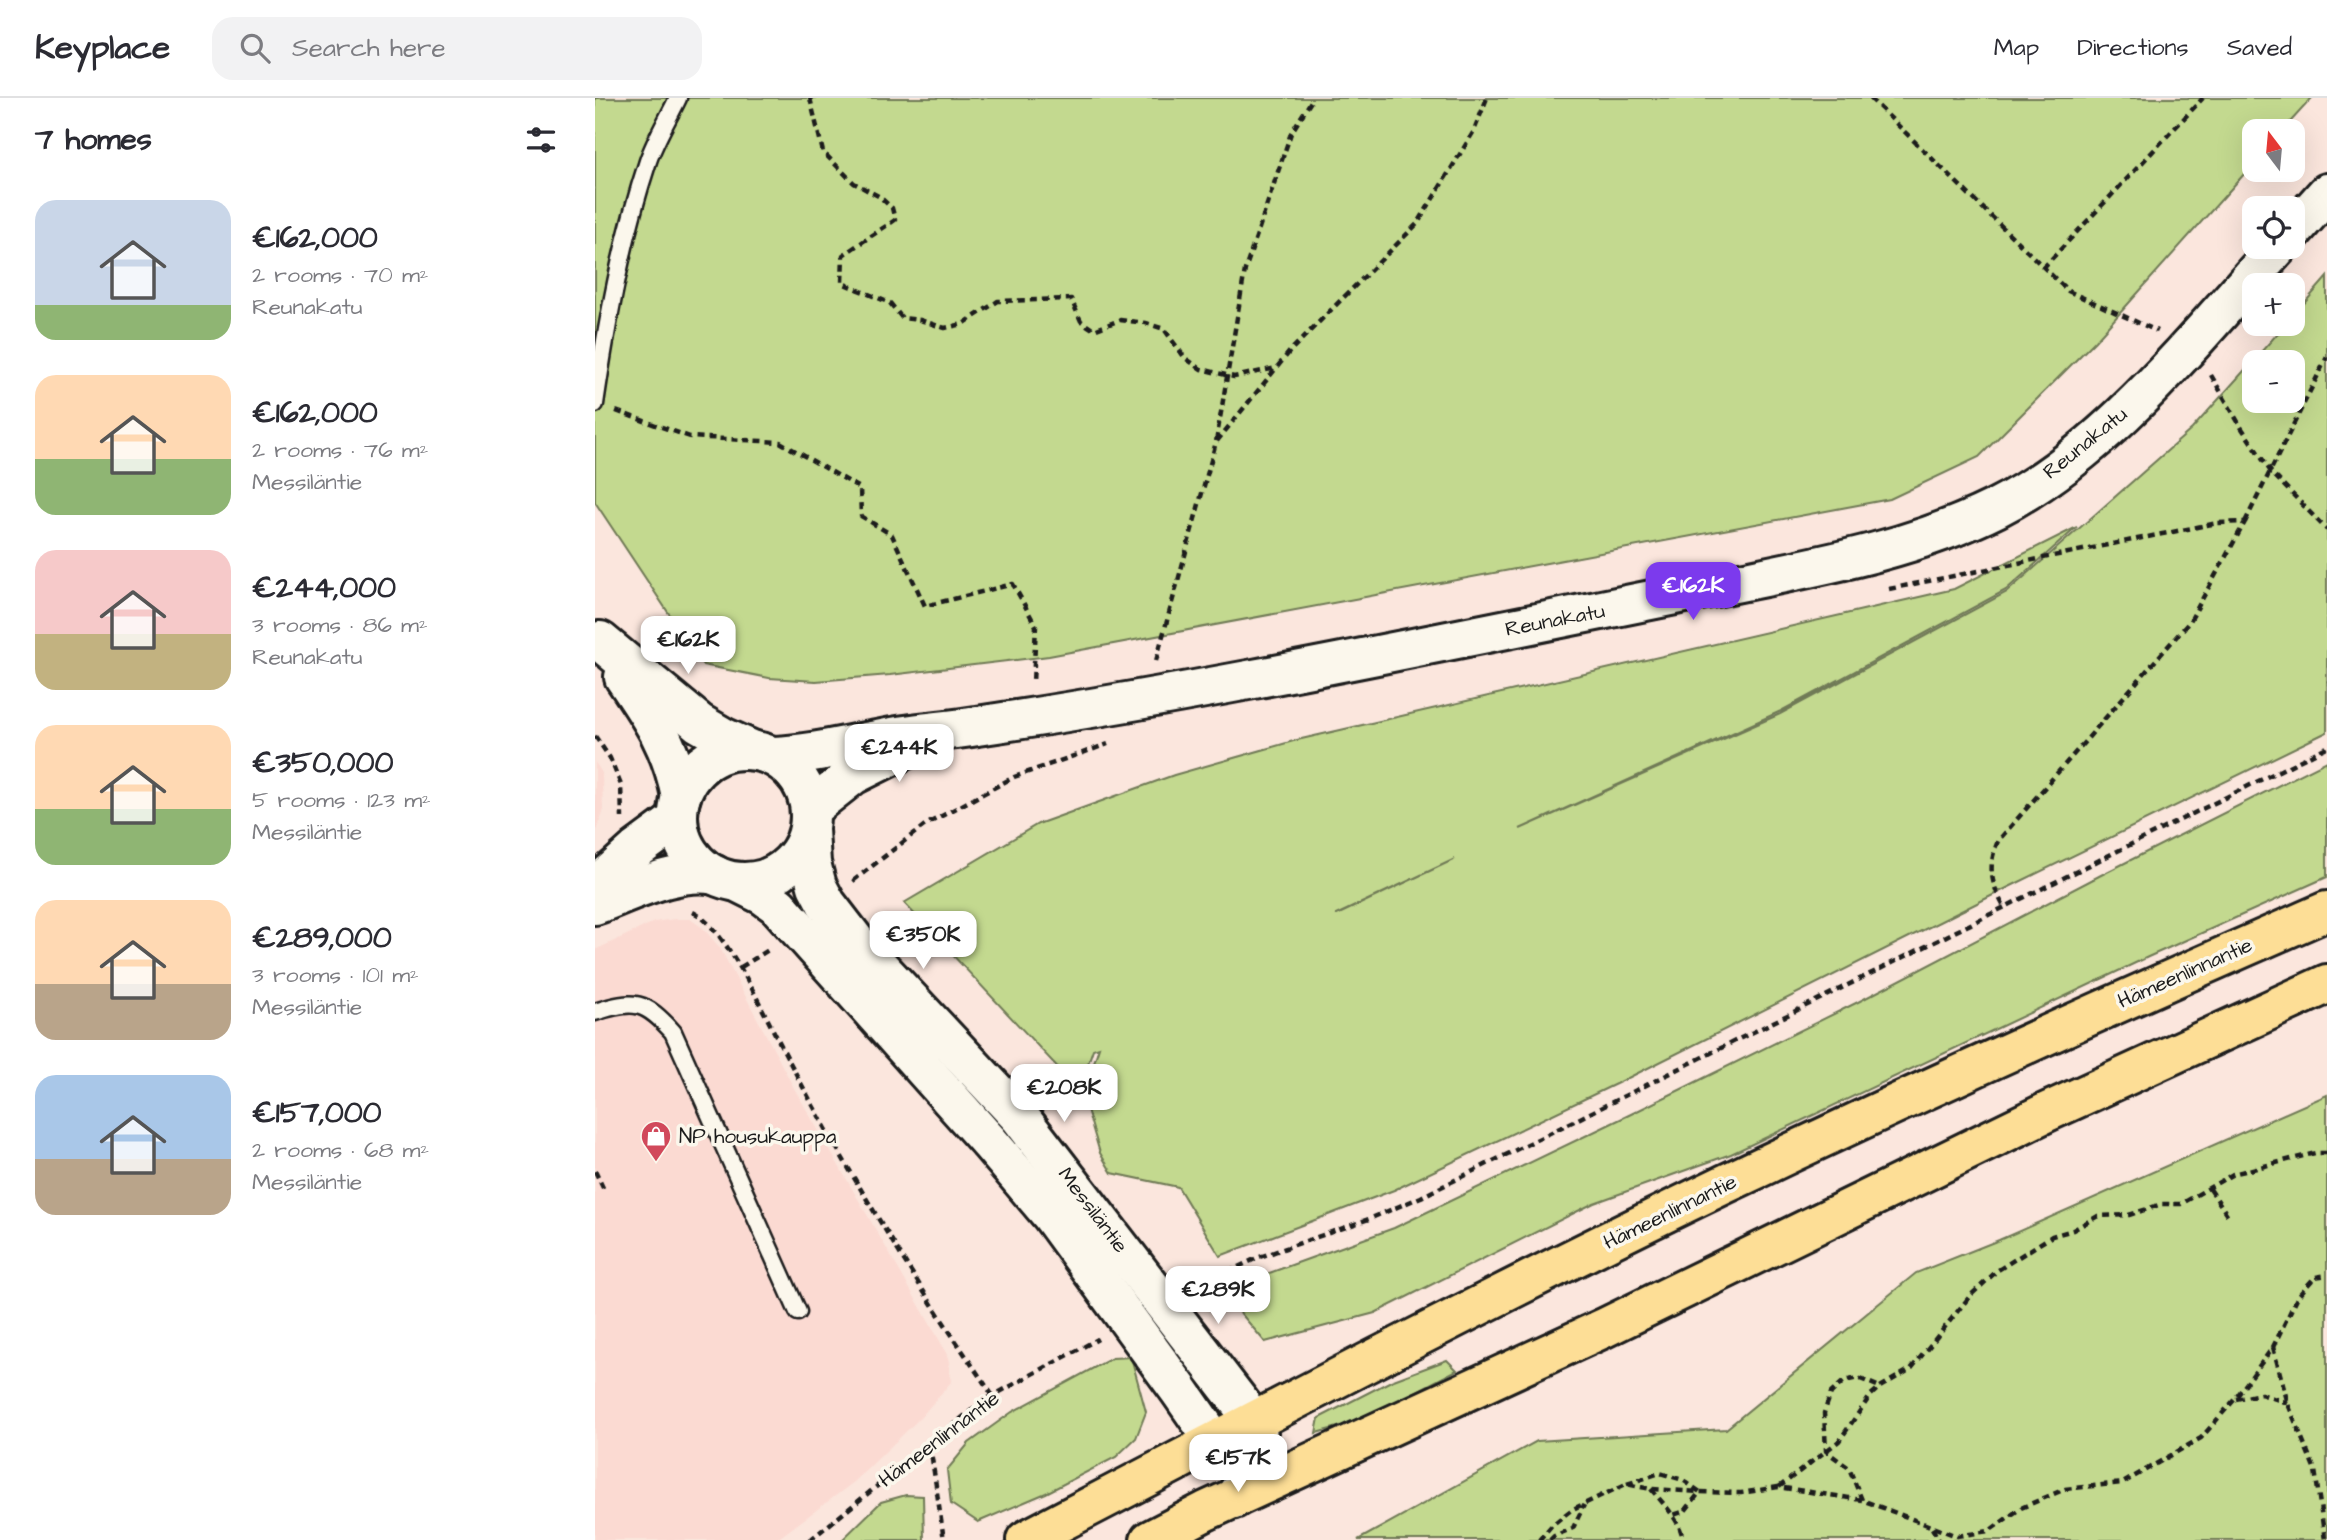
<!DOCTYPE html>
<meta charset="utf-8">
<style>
body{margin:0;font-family:"Architects Daughter",sans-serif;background:#f2f2f3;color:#2b2b33;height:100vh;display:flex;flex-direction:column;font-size:26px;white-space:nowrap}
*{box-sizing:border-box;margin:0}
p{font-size:23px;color:#7c7c81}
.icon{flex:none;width:38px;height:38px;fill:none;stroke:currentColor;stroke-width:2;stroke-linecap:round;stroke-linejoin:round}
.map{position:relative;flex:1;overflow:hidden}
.details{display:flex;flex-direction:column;background:#fff;width:595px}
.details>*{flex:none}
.needle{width:46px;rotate:344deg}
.tools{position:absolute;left:1647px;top:21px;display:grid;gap:14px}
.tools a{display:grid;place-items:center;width:63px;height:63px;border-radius:14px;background:#fff;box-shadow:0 7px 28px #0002;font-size:35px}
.price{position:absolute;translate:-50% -60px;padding:0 16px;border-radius:14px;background:#fff;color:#222;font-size:23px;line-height:46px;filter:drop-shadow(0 2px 4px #0008)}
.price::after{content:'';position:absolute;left:50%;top:42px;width:21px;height:16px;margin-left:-10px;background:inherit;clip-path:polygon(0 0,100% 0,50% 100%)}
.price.current{background:#7c3aed;color:#fff}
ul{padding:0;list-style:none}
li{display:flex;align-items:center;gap:21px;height:175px;padding:0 35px}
li span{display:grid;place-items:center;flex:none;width:196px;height:140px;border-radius:21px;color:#555}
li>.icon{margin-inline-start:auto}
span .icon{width:84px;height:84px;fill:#fffc;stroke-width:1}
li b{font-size:30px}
h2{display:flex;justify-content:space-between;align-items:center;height:84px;padding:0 35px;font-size:30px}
header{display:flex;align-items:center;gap:42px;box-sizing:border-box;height:98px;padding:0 35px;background:#fff;border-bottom:2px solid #e1e1e2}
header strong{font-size:33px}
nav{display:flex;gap:38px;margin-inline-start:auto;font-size:24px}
.search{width:490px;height:63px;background:#f2f2f3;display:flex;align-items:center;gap:18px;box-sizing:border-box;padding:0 24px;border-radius:21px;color:#7c7c81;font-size:26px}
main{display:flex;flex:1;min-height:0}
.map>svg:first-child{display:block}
.built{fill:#fbdad2}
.green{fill:#c3d98f;stroke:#707a56;stroke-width:2;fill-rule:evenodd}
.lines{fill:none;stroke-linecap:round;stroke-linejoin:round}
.lane-casing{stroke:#1c1c1c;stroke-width:21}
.secondary-casing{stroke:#1c1c1c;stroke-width:44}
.primary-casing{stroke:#1c1c1c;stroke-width:44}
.path{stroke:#1c1c1c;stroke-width:4.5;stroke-dasharray:7 5;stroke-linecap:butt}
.lane{stroke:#fbf7ec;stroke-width:16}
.secondary{stroke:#fbf7ec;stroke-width:38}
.primary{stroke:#fdde96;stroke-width:38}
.labels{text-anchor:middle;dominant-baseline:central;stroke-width:7;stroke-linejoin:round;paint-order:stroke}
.street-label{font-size:21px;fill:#1c1c1c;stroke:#fbf7ec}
.poi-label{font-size:21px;fill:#1c1c1c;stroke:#fbf7ec;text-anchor:start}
</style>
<header>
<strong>Keyplace</strong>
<div class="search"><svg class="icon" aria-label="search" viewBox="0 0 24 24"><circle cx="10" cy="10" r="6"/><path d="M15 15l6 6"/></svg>Search here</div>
<nav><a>Map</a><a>Directions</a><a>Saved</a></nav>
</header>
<main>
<section class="details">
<h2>7 homes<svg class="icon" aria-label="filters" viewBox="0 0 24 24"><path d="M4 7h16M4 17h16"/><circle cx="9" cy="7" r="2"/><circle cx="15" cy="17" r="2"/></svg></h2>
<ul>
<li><span style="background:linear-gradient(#c9d6e8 75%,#8fb573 0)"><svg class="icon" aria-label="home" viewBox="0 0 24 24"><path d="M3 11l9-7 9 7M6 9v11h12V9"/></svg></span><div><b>€162,000</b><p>2 rooms · 70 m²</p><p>Reunakatu</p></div></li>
<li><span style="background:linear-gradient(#ffd9b3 60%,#8fb573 0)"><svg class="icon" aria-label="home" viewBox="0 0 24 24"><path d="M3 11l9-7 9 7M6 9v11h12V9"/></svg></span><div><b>€162,000</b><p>2 rooms · 76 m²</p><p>Messiläntie</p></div></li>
<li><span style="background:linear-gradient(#f6c9c9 60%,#c2b280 0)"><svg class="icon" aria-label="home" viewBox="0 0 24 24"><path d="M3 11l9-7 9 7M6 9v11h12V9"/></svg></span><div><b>€244,000</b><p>3 rooms · 86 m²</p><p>Reunakatu</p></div></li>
<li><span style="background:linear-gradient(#ffd9b3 60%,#8fb573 0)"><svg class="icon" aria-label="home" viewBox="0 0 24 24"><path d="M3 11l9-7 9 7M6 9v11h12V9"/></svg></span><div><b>€350,000</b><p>5 rooms · 123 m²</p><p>Messiläntie</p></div></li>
<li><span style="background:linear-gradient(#ffd9b3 60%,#b9a48a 0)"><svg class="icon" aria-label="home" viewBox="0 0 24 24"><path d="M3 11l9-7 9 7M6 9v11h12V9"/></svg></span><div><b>€289,000</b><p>3 rooms · 101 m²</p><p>Messiläntie</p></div></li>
<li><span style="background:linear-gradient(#a9c7e8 60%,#b9a48a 0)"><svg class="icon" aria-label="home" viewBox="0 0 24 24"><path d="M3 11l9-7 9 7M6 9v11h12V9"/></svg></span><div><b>€157,000</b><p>2 rooms · 68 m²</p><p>Messiläntie</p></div></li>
</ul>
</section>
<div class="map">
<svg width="1732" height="1442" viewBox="0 0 1732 1442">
<rect width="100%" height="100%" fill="#fbe6dd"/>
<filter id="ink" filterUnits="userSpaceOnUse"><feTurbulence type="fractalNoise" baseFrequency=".0143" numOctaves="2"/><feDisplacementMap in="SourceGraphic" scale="14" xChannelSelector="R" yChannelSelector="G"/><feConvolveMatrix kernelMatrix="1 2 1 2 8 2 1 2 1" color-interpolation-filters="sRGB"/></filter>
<g filter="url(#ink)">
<!-- built -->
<g class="built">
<path d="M0,664L7,675L8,715L0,736Z"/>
<path d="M80,821H95L108,830L125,850L199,990L353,1257L356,1284L326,1319L259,1384L181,1442H0V852L59,824Z"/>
</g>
<!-- green -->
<g class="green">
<path d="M0,0H1717L1687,33H1659V65L1500,243L1384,359L1295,401L454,558L295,577L221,583L174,580L108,567L0,404Z"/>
<path d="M1732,179V634L1412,790L1029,982L799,1092L625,1158L583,1089L517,1075L505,1055L488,998L504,949L498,951L484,992L309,805L443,726L579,677L702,642L1359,491L1482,429L1411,492L1186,613L925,731L1185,616L1412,494L1597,331L1691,226H1698V218ZM1698,264V303H1659V264ZM860,761L742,817H741Z"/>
<path d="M1732,663V779L1553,859L1136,1056L999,1105L780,1215L670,1244L632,1199L641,1187L799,1130L1036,1016L1263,904L1506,777Z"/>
<path d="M1732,997V1442H763L942,1343L1131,1331L1321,1175L1404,1142Z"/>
<path d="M536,1259L551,1314L541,1340L521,1359L451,1395L383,1424L356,1406L352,1372L374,1345L417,1314L517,1260Z"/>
<path d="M852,1262L862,1272L765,1323L721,1335L724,1320L796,1283Z"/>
<path d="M311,1397L328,1398L329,1442H247L286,1404Z"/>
</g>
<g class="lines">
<!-- lane casing -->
<g class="lane-casing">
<g id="lane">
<path d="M0,306C12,224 27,142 53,63C60,42 73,21 83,0"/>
<path d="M0,914C40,901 50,903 78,934L203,1214"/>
</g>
</g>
<!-- secondary casing -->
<g class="secondary-casing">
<g id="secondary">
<path d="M1698,133L1732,95"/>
<path d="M5,543L104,625L128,639L157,652"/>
<path d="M29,579C57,620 76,648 86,698"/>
<circle cx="149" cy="718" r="66"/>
<path d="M179,658C226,656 270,642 317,636C338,633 360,632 382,628C566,601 749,564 932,527C1004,513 1077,498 1150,483C1235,466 1323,449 1401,410C1512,354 1601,239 1683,149"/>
<path d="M215,711L258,677L314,649"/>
<path d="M214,732L216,765L222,788L231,805L261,844L424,1018L659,1323L665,1346L658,1371L639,1401"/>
<path d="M142,784L168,797L183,808L395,1045L456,1117L584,1292L620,1344L644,1363"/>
<path d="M0,789L41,752L83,721"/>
<path d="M0,807C35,794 83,769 120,777"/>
</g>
</g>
<!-- primary casing -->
<g class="primary-casing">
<g id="primary">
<path d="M431,1442C663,1321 895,1199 1130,1086C1329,991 1530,901 1732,813"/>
<path d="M555,1442L611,1413L1009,1230L1452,1014L1732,886"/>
</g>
</g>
<!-- path -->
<g class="path">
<path d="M215,0L228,54L259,85L285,99L297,110L300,122L248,157L247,185L295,205L307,220L325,222L350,230L368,226L403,203L476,201L486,223L499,232L525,222L551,225L569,231L590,260L606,271L639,279L681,270"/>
<path d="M1275,0L1473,193L1562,233"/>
<path d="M1448,170L1608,0"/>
<path d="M1616,277L1646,329L1676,374L1732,432"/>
<path d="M21,313L95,339L185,344L265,390L266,418L297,437L330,508L418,486L441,528L438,584"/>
<path d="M622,343L696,252L823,125L879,33L892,0"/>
<path d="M1650,424L1732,259"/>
<path d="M1294,491L1622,425L1650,424L1595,523L1403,743C1392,769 1396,785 1409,809"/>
<path d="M561,563L621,344L650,172L696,35L718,0"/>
<path d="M0,638L15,660L26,687L27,720"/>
<path d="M258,783L330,727L419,679L513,646"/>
<path d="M98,814C124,826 155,886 168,912C235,1046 313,1174 398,1298"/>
<path d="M146,869L175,851"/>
<path d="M0,1073L10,1094"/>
<path d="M1615,1091L1633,1118"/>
<path d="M600,1190L662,1160L774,1121L826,1099L1732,649"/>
<path d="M1678,1249L1693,1306L1720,1372L1730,1442"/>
<path d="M1641,1301L1666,1296L1693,1305"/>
<path d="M335,1347L349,1442"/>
<path d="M1032,1386L1065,1375L1088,1382L1105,1394L1090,1413L1078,1417"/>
<path d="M1184,1389L1244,1343L1276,1297L1285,1289L1316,1271L1375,1198L1403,1172L1457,1138L1478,1132L1503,1118L1534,1117L1567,1106H1586L1638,1076L1720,1055H1732"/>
<path d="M1056,1391C1069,1407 1085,1421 1088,1442"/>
<path d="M1267,1402L1254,1370L1231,1353L1229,1315L1236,1295L1249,1283L1263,1280L1285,1289"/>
<path d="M1337,1430L1344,1442"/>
<path d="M215,1442L388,1303L503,1241"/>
<path d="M944,1442L957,1427L976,1412L1031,1386L1056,1391L1105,1394L1146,1395L1183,1389L1267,1402L1362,1438L1394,1433L1426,1410L1470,1391L1528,1385L1606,1340L1640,1301L1678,1249L1703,1198L1720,1179L1732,1177"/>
<path d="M955,1442L959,1438L978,1430L989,1407"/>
</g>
<!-- lane -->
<use href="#lane" class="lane"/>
<!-- secondary -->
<use href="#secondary" class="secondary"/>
<!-- primary -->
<use href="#primary" class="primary"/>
</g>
</g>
<!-- icons -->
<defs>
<g id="shop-pin" transform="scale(1.575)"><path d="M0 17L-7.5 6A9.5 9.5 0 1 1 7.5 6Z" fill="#d1495b" stroke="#fbf7ec"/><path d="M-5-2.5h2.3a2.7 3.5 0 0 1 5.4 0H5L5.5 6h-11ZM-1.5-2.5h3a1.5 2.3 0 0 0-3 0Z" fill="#fff"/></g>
</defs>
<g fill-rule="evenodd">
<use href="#shop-pin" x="61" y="1038"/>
</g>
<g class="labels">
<!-- street labels -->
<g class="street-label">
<text transform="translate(1490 345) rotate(-39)">Reunakatu</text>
<text transform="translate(960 522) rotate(-11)">Reunakatu</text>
<text transform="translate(1590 875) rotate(-24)">Hämeenlinnantie</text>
<text transform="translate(498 1112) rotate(53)">Messiläntie</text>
<text transform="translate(1075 1114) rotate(-26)">Hämeenlinnantie</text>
<text transform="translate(344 1341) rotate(-37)">Hämeenlinnantie</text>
</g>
<!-- poi labels -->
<g class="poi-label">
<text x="84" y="1038">NP housukauppa</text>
</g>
</g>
</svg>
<div class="tools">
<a><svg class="needle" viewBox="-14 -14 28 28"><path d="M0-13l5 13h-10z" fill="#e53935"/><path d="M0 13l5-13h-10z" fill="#7c7c81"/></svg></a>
<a><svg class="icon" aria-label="locate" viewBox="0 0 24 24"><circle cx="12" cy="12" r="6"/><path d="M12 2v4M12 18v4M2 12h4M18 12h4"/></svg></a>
<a>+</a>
<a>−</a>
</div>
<b class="price current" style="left:1098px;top:524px">€162K</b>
<b class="price" style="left:93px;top:578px">€162K</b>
<b class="price" style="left:304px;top:686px">€244K</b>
<b class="price" style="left:328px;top:873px">€350K</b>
<b class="price" style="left:469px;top:1026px">€208K</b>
<b class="price" style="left:623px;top:1228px">€289K</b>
<b class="price" style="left:643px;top:1396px">€157K</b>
</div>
</main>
